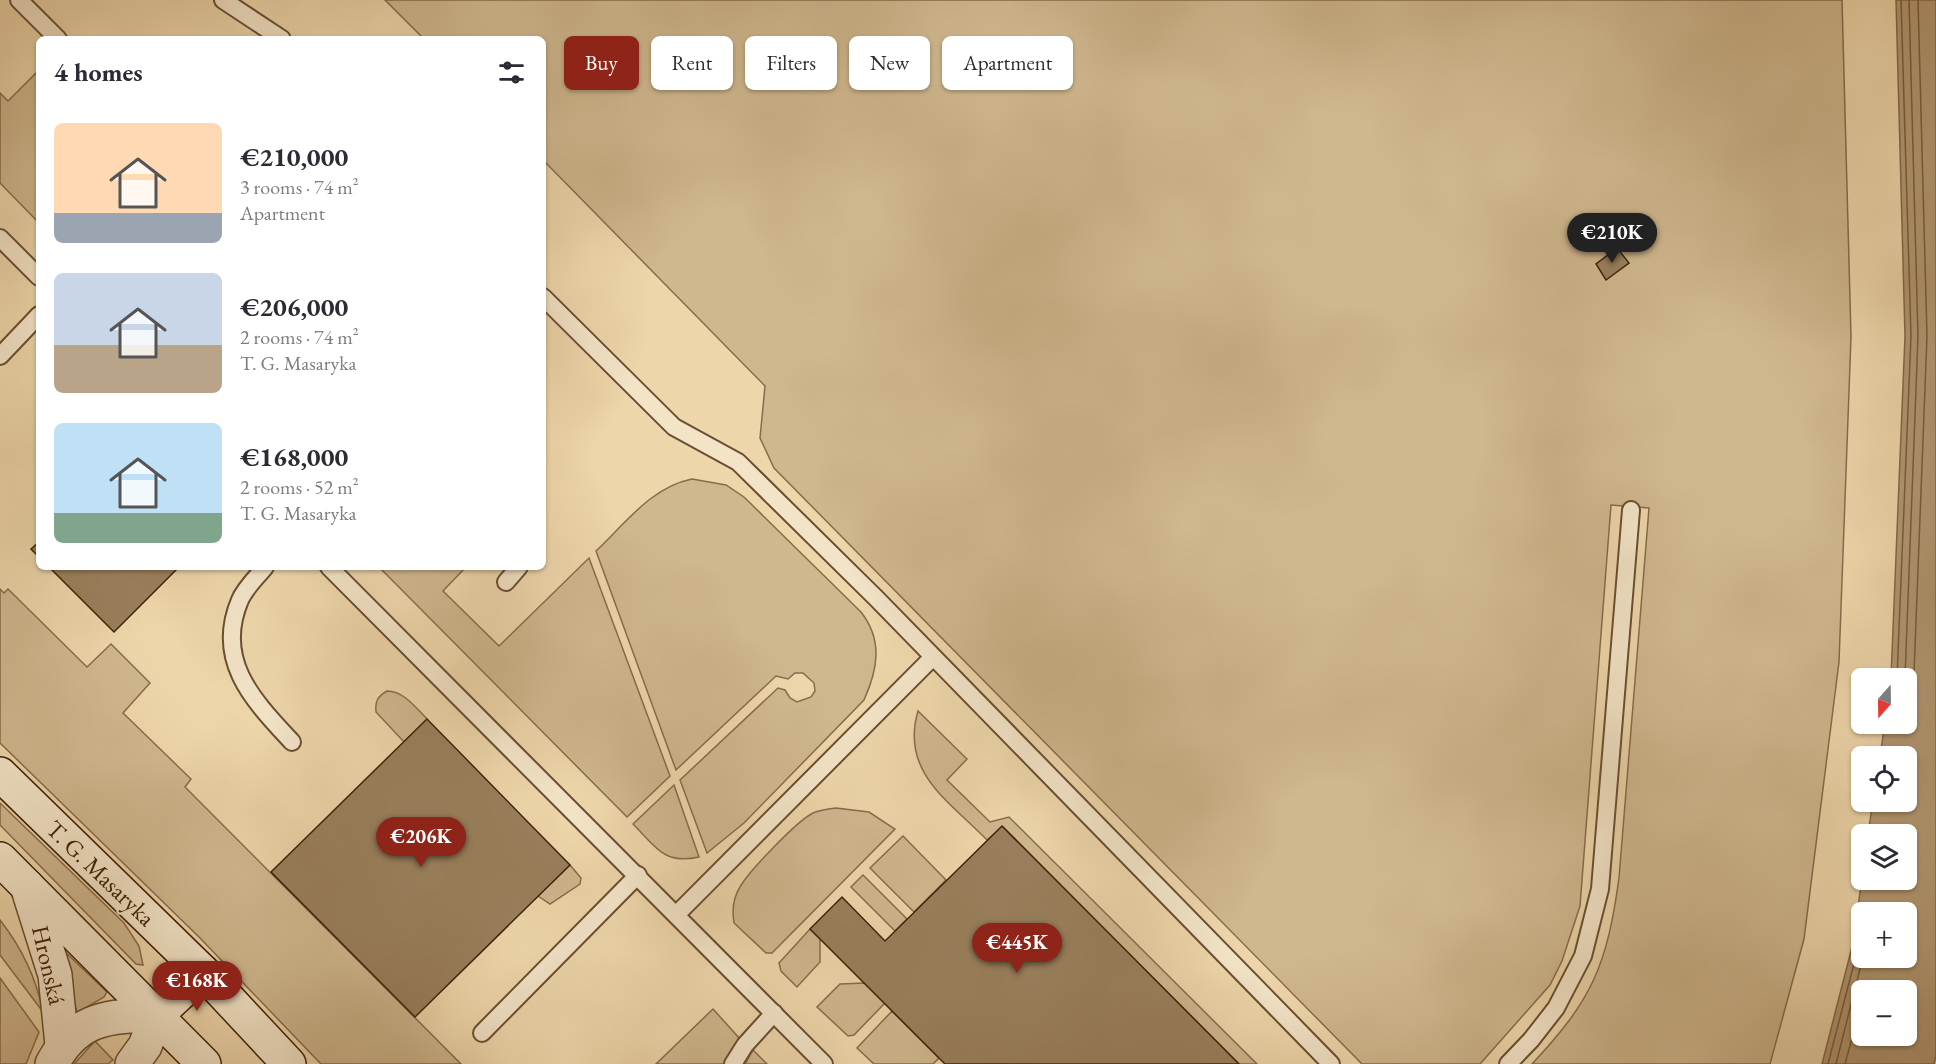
<!DOCTYPE html>
<meta charset="utf-8">
<style>
body{margin:0;font-family:"EB Garamond",serif;background:#f7f7f7;color:#2b2b33;height:100vh;display:flex;flex-direction:column;font-size:22px;white-space:nowrap}
*{box-sizing:border-box;margin:0}
p{font-size:20px;color:#7c7c81}
.icon{flex:none;width:33px;height:33px;fill:none;stroke:currentColor;stroke-width:2;stroke-linecap:round;stroke-linejoin:round}
.map{position:relative;flex:1;overflow:hidden}
.sheet{position:absolute;left:36px;top:36px;width:510px;height:534px;display:flex;flex-direction:column;background:#fff;border-radius:9px;box-shadow:0 2px 4px #0004}
.sheet>*{flex:none}
.banner{position:absolute;left:564px;top:36px;width:570px;height:54px;display:flex;gap:12px}
.needle{width:39px;rotate:200deg}
.tools{position:absolute;left:1851px;top:668px;display:grid;gap:12px}
.tools a{display:grid;place-items:center;width:66px;height:66px;border-radius:9px;background:#fff;box-shadow:0 2px 4px #0004;font-size:30px}
.price{position:absolute;translate:-50% -51px;padding:0 14px;border-radius:21px;background:#8f2418;color:#fff;font-size:20px;line-height:39px;filter:drop-shadow(0 2px 3px #0008)}
.price::after{content:'';position:absolute;left:50%;top:36px;width:18px;height:14px;margin-left:-9px;background:inherit;clip-path:polygon(0 0,100% 0,50% 100%)}
.price.current{background:#222;color:#fff}
ul{padding:0;list-style:none}
li{display:flex;align-items:center;gap:18px;height:150px;padding:0 18px}
li span{display:grid;place-items:center;flex:none;width:168px;height:120px;border-radius:9px;color:#555}
li>.icon{margin-inline-start:auto}
span .icon{width:72px;height:72px;fill:#fffc;stroke-width:1}
li b{font-size:26px}
h2{display:flex;justify-content:space-between;align-items:center;height:72px;padding:0 18px;font-size:26px}
.pill{padding:0 21px;border-radius:9px;background:#fff;box-shadow:0 2px 4px #0004;font-size:21px;line-height:54px}
.pill.current{background:#8f2418;color:#fff}
.map>svg:first-child{display:block}
.green{fill:#cfb78e;stroke:#876c4a;stroke-width:1.5}
.water{fill:#b29873;stroke:#846848;stroke-width:1.5;fill-rule:evenodd}
.lines{fill:none;stroke-linecap:round;stroke-linejoin:round}
.shore{stroke:#785c3d;stroke-width:1.5}
.building{fill:#997f5c;stroke:#3f2107;stroke-width:1.5}
.lane-casing{stroke:#6a4e30;stroke-width:20}
.street-casing{stroke:#6a4e30;stroke-width:36}
.secondary-casing{stroke:#3f2107;stroke-width:36}
.lane{stroke:#f3e4c8;stroke-width:16}
.street{stroke:#f3e4c8;stroke-width:33}
.secondary{stroke:#f3e4c8;stroke-width:33}
.labels{text-anchor:middle;dominant-baseline:central;stroke-width:4.5;stroke-linejoin:round;paint-order:stroke}
.street-label{font-size:24px;fill:#3f2107;stroke:#f3e4c8}
</style>
<div class="map">
<svg width="1936" height="1064" viewBox="0 0 1936 1064">
<rect width="100%" height="100%" fill="#edd6aa"/>
<filter id="stains"><feTurbulence type="fractalNoise" baseFrequency=".00333" numOctaves="4"/><feColorMatrix values="0 0 0 0 .2 0 0 0 0 .09 0 0 0 0 .02 0 0 0 .5 -.17"/></filter>
<radialGradient id="worn" r=".72"><stop offset=".6" stop-color="#630" stop-opacity="0"/><stop offset="1" stop-color="#630" stop-opacity=".3"/></radialGradient>
<!-- green -->
<g class="green">
<path d="M385,0H1842L1851,337L1839,662L1804,939L1770,1064H1532C1593,999 1607,965 1619,878L1649,508L1611,505L1580,906L1562,961L1550,985L1480,1064H1362L774,468L760,438L765,386L543,160V39H424Z"/>
<path d="M36,73L39,76V223L0,183V93L8,101Z"/>
<path d="M692,479L726,485L744,497L861,612C883,640 878,669 864,700L744,823L707,853L680,780L778,688L785,690L790,698L797,702L811,697L815,691L814,683L803,673H795L788,679L776,676L676,770L596,551C625,524 651,487 692,479Z"/>
<path d="M589,558L670,776L627,817L379,567H466L443,591L499,646Z"/>
<path d="M0,589L4,593L8,589L87,667L111,644L150,683L123,713L191,779L185,787L461,1064H321L199,937L0,743Z"/>
<path d="M387,691C404,691 416,708 427,719L404,742L376,712C375,701 378,696 387,691Z"/>
<path d="M918,711L967,759L947,780L990,822L1009,817L1257,1064H1239L1003,827L987,840C949,801 900,772 918,711Z"/>
<path d="M674,785L699,857C664,865 656,847 633,824Z"/>
<path d="M0,803L124,923L139,946L143,965L136,964L0,825Z"/>
<path d="M836,808L869,812L895,829L772,953H766L734,923C732,911 733,898 740,887C748,872 798,820 813,813C820,810 828,809 836,808Z"/>
<path d="M903,836L946,880L914,912L870,868Z"/>
<path d="M570,865L581,878L580,884L550,904L538,896Z"/>
<path d="M863,875L907,919L895,931L851,887Z"/>
<path d="M0,920C22,948 36,977 43,1012L0,955Z"/>
<path d="M810,929L820,939V962L797,987L781,971L779,963Z"/>
<path d="M61,948L107,992L104,997L77,1013Z"/>
<path d="M0,978L39,1032L26,1064H0Z"/>
<path d="M865,983L885,1003L854,1035L848,1036L817,1007L840,984Z"/>
<path d="M713,1009L740,1039L736,1048L724,1064H656Z"/>
<path d="M892,1011L939,1058L933,1064H874L857,1048Z"/>
<path d="M95,1041L113,1060L108,1064H74Z"/>
<path d="M753,1050L767,1064H745Z"/>
</g>
<!-- water -->
<path class="water" d="M1896,0H1936V1055L1934,1064H1822L1852,947L1862,879H1906V834H1868L1873,801H1906V756H1880L1885,723H1906V678H1891L1905,336ZM1862,912H1906V957H1862ZM1862,990H1906V1035H1862Z"/>
<g class="lines">
<!-- shore -->
<g class="shore">
<path d="M1897,678L1911,336L1901,0"/>
<path d="M1905,678L1918,336L1909,0"/>
<path d="M1906,694L1912,685L1914,673L1927,336L1918,0"/>
<path d="M1828,1064L1858,948L1862,923"/>
<path d="M1836,1064L1863,957"/>
<path d="M1845,1064L1862,1001"/>
</g>
</g>
<!-- building -->
<g class="building">
<path d="M1617,248L1629,263L1606,280L1596,264Z"/>
<path d="M39,542V557L31,549Z"/>
<path d="M49,567H179L114,632Z"/>
<path d="M427,719L570,865L415,1017L271,872Z"/>
<path d="M1002,826L1239,1064H945L810,929L842,897L885,941Z"/>
</g>
<g class="lines">
<!-- lane casing -->
<g class="lane-casing">
<g id="lane">
<path d="M19,0L58,39"/>
<path d="M223,0L282,39"/>
<path d="M0,238L39,277"/>
<path d="M543,297L674,427L738,462L876,598L1331,1064"/>
<path d="M0,356L39,315"/>
<path d="M265,567C257,577 245,588 240,600C214,661 254,701 292,742"/>
<path d="M329,567L824,1064"/>
<path d="M506,582L519,567"/>
<path d="M677,914L929,661"/>
<path d="M482,1033L638,875"/>
<path d="M733,1064L745,1045L774,1013"/>
<path d="M1508,1064L1531,1040L1556,1008L1583,956L1600,889L1631,510"/>
</g>
</g>
<!-- street casing -->
<g class="street-casing">
<g id="street">
<path d="M27,886L55,975L62,1045"/>
<path d="M52,1064C77,1017 108,1016 157,1015L145,1046L132,1064"/>
</g>
</g>
<!-- secondary casing -->
<g class="secondary-casing">
<g id="secondary">
<path d="M0,774L203,972L289,1064"/>
<path d="M0,859L204,1064"/>
<path d="M157,1015L203,972"/>
</g>
</g>
<!-- lane -->
<use href="#lane" class="lane"/>
<!-- street -->
<use href="#street" class="street"/>
<!-- secondary -->
<use href="#secondary" class="secondary"/>
</g>
<g class="labels">
<!-- street labels -->
<g class="street-label">
<text transform="translate(101 873) rotate(44)">T. G. Masaryka</text>
<text transform="translate(49 965) rotate(77)">Hronská</text>
</g>
</g>
<rect width="100%" height="100%" filter="url(#stains)"/>
<rect width="100%" height="100%" fill="url(#worn)"/>
</svg>
<div class="tools">
<a><svg class="needle" viewBox="-14 -14 28 28"><path d="M0-13l5 13h-10z" fill="#e53935"/><path d="M0 13l5-13h-10z" fill="#7c7c81"/></svg></a>
<a><svg class="icon" aria-label="locate" viewBox="0 0 24 24"><circle cx="12" cy="12" r="6"/><path d="M12 2v4M12 18v4M2 12h4M18 12h4"/></svg></a>
<a><svg class="icon" aria-label="layers" viewBox="0 0 24 24"><path d="M12 4l9 5-9 5-9-5zM3 14l9 5 9-5"/></svg></a>
<a>+</a>
<a>−</a>
</div>
<b class="price current" style="left:1612px;top:264px">€210K</b>
<b class="price" style="left:421px;top:868px">€206K</b>
<b class="price" style="left:1017px;top:974px">€445K</b>
<b class="price" style="left:197px;top:1012px">€168K</b>
<div class="banner">
<a class="pill current">Buy</a>
<a class="pill">Rent</a>
<a class="pill">Filters</a>
<a class="pill">New</a>
<a class="pill">Apartment</a>
</div>
<section class="sheet">
<h2>4 homes<svg class="icon" aria-label="filters" viewBox="0 0 24 24"><path d="M4 7h16M4 17h16"/><circle cx="9" cy="7" r="2"/><circle cx="15" cy="17" r="2"/></svg></h2>
<ul>
<li><span style="background:linear-gradient(#ffd9b3 75%,#9aa5b1 0)"><svg class="icon" aria-label="home" viewBox="0 0 24 24"><path d="M3 11l9-7 9 7M6 9v11h12V9"/></svg></span><div><b>€210,000</b><p>3 rooms · 74 m²</p><p>Apartment</p></div></li>
<li><span style="background:linear-gradient(#c9d6e8 60%,#b9a48a 0)"><svg class="icon" aria-label="home" viewBox="0 0 24 24"><path d="M3 11l9-7 9 7M6 9v11h12V9"/></svg></span><div><b>€206,000</b><p>2 rooms · 74 m²</p><p>T. G. Masaryka</p></div></li>
<li><span style="background:linear-gradient(#bfe0f5 75%,#7fa58c 0)"><svg class="icon" aria-label="home" viewBox="0 0 24 24"><path d="M3 11l9-7 9 7M6 9v11h12V9"/></svg></span><div><b>€168,000</b><p>2 rooms · 52 m²</p><p>T. G. Masaryka</p></div></li>
</ul>
</section>
</div>
